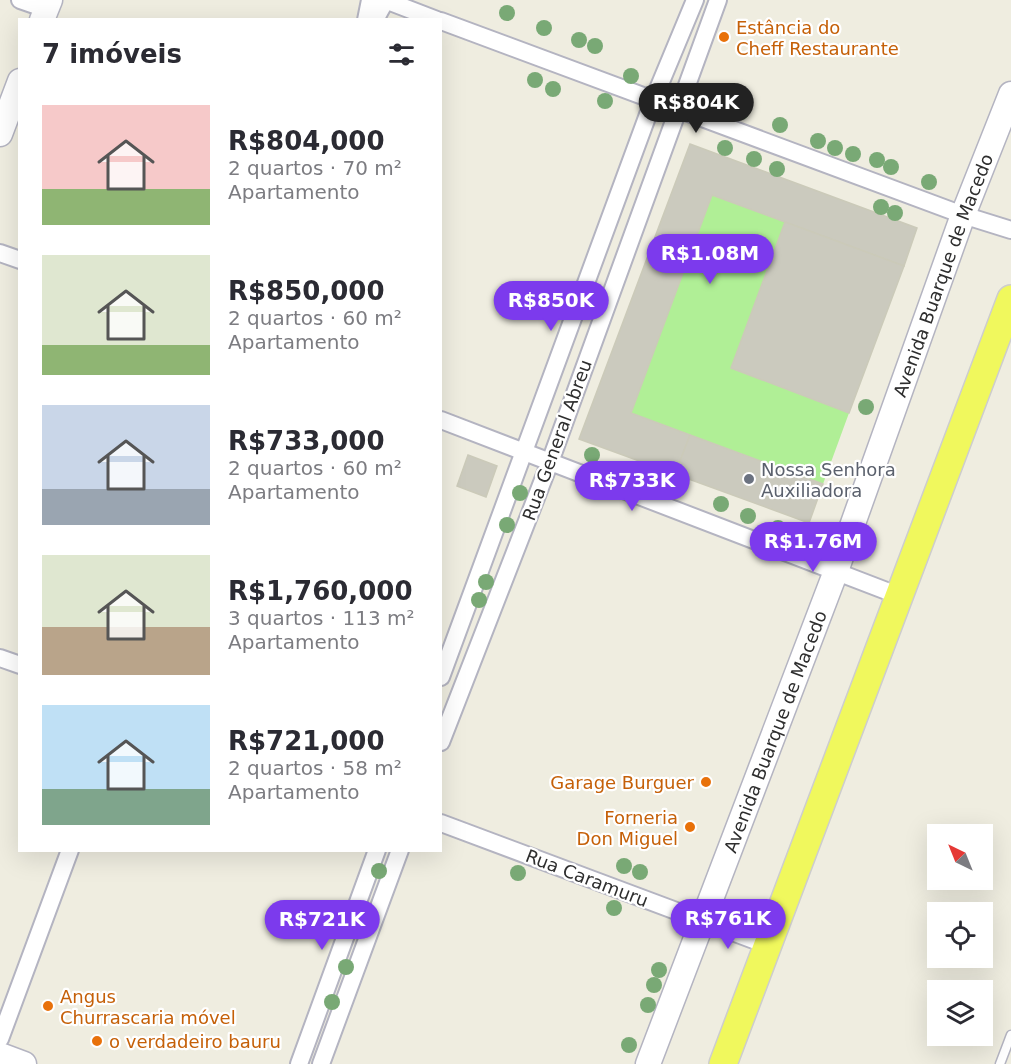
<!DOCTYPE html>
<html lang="pt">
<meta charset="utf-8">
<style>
body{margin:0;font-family:"DejaVu Sans",sans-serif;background:#f7f7f7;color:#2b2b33;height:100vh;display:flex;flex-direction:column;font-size:22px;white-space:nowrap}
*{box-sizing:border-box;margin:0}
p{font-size:20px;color:#7c7c81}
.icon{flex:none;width:33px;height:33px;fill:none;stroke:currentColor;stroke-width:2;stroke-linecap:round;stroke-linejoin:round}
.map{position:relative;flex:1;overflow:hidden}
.panel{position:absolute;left:18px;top:18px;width:424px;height:834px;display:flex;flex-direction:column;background:#fff;border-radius:0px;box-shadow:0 6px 24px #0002}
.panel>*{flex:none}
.needle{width:39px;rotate:317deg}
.tools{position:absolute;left:927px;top:824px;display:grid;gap:12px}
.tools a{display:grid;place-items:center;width:66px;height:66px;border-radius:0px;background:#fff;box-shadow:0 6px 24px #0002;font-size:30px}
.price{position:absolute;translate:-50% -51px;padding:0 14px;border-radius:21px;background:#7c3aed;color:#fff;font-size:20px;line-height:39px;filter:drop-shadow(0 2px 3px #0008)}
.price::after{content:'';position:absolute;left:50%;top:36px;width:18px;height:14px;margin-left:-9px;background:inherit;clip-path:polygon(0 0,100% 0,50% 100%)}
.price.active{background:#222;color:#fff}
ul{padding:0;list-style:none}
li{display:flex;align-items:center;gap:18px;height:150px;padding:0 24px}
li span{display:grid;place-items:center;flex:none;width:168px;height:120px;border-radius:0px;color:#555}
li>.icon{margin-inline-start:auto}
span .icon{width:72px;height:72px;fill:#fffc;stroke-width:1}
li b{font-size:26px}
h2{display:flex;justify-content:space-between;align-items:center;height:72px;padding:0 24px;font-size:26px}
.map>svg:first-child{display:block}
.pitch{fill:#b0ef96}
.building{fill:#cbcabe;stroke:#cbcab9;stroke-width:1.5}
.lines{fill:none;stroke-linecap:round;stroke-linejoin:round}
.lane-casing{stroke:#b4b4c1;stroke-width:11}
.street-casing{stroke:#b4b4c1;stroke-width:20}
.secondary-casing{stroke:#b4b4c1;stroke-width:27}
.primary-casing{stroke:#cdcdcd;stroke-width:30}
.lane{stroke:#fff;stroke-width:8}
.street{stroke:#fff;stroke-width:16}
.secondary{stroke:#fff;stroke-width:24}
.primary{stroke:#f0f85d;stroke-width:27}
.tree{fill:#79a975}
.food-dot{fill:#e8710a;stroke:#fff;stroke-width:2}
.worship-dot{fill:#6b7280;stroke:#fff;stroke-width:2}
.labels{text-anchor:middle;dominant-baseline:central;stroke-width:4.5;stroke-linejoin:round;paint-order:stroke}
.food-label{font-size:18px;fill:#c56008;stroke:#fff;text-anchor:start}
.street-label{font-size:18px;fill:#2e2e2e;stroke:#fff}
.worship-label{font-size:18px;fill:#5b616d;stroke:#fff;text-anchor:start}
</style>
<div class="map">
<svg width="1011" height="1064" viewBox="0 0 1011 1064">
<rect width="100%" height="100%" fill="#efede0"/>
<!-- pitch -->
<path class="pitch" d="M712,195L785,222L731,368L849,413L823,484L631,413Z"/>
<!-- building -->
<g class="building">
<path d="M690,144L917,228L904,266L712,195L631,413L690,435L675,474L579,439Z"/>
<path d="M785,222L904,266L849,413L731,368Z"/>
<path d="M690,435L823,484L809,523L675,474Z"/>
<path d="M468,455L497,466L486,497L457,486Z"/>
</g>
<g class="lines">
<!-- lane casing -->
<g class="lane-casing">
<path id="lane" d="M1000,1064L1011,1035"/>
</g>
<!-- street casing -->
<g class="street-casing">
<g id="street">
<path d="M20,0L46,9"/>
<path d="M385,0L437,20"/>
<path d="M366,20L370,0"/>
<path d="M375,20L386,0"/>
<path d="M441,21L963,215L1011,230"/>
<path d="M0,253L20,260"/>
<path d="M441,420L897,595"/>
<path d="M0,658L20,665"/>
<path d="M441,677L653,101L695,0"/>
<path d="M441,742L550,462L718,0"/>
<path d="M441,823L767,945"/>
<path d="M0,1039L70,850"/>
<path d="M299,1064L377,850"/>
<path d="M321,1064L400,850"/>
</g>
</g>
<!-- secondary casing -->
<g class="secondary-casing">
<g id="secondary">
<path d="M42,20L50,0"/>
<path d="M0,134L20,81"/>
<path d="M0,1055L24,1064"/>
<path id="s1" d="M648,1064L836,571L963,215L1011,94"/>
</g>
</g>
<!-- primary casing -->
<g class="primary-casing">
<path id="primary" d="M723,1064L1011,299"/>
</g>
<!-- lane -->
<use href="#lane" class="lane"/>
<!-- street -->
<use href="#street" class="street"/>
<!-- secondary -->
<use href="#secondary" class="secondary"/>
<!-- primary -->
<use href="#primary" class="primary"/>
</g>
<!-- trees -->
<g class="tree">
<circle cx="507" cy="13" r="8"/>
<circle cx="544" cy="28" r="8"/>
<circle cx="579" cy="40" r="8"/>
<circle cx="595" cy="46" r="8"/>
<circle cx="631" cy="76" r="8"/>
<circle cx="535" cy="80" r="8"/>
<circle cx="553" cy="89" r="8"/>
<circle cx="706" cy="100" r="8"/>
<circle cx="605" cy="101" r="8"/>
<circle cx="722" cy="105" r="8"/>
<circle cx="741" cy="112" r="8"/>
<circle cx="780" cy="125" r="8"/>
<circle cx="818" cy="141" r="8"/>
<circle cx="725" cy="148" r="8"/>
<circle cx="835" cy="148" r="8"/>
<circle cx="853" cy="154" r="8"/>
<circle cx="754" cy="159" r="8"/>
<circle cx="877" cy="160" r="8"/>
<circle cx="891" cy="167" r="8"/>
<circle cx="777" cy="169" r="8"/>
<circle cx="929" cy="182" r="8"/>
<circle cx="881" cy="207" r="8"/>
<circle cx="895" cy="213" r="8"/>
<circle cx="866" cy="407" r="8"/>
<circle cx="592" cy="455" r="8"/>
<circle cx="520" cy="493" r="8"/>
<circle cx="721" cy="504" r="8"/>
<circle cx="748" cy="516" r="8"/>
<circle cx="507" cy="525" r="8"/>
<circle cx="778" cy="528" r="8"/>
<circle cx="797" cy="536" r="8"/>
<circle cx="486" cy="582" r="8"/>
<circle cx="479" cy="600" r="8"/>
<circle cx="624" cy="866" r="8"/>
<circle cx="379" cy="871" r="8"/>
<circle cx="640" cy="872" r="8"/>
<circle cx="518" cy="873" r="8"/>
<circle cx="614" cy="908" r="8"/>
<circle cx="346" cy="967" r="8"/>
<circle cx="659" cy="970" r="8"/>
<circle cx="654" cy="985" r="8"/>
<circle cx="332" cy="1002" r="8"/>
<circle cx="648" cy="1005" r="8"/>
<circle cx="629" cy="1045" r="8"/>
</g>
<!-- markers -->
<g class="food-dot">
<circle cx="724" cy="37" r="6"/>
<circle cx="706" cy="782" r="6"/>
<circle cx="690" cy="827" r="6"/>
<circle cx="48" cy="1006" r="6"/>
<circle cx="97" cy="1041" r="6"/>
</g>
<circle class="worship-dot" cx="749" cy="479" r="6"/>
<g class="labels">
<!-- food labels -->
<g class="food-label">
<text x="736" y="27">Estância do<tspan x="736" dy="21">Cheff Restaurante</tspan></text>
<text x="694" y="782" text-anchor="end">Garage Burguer</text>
<text x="678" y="817" text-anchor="end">Forneria<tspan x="678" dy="21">Don Miguel</tspan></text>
<text x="60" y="996">Angus<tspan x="60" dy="21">Churrascaria móvel</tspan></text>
<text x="109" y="1041">o verdadeiro bauru</text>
</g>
<!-- street labels -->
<g class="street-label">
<text stroke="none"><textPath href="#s1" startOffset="842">Avenida Buarque de Macedo</textPath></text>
<text transform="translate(557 440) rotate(-70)">Rua General Abreu</text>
<text stroke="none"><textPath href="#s1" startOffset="356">Avenida Buarque de Macedo</textPath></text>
<text transform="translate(587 878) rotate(21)">Rua Caramuru</text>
</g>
<!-- worship labels -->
<g class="worship-label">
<text x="761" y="469">Nossa Senhora<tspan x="761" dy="21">Auxiliadora</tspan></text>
</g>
</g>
</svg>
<div class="tools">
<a><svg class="needle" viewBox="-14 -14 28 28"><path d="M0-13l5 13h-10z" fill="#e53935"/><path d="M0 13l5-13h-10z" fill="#7c7c81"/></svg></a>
<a><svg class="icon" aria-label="locate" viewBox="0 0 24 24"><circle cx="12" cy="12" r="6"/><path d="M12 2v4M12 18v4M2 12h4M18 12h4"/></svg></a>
<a><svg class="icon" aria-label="layers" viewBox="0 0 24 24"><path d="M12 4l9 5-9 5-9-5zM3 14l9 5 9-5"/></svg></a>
</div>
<b class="price active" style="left:696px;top:134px">R$804K</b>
<b class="price" style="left:710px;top:285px">R$1.08M</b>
<b class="price" style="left:551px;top:332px">R$850K</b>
<b class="price" style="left:632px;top:512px">R$733K</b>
<b class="price" style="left:813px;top:573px">R$1.76M</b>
<b class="price" style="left:728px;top:950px">R$761K</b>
<b class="price" style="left:322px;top:951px">R$721K</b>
<section class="panel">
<h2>7 imóveis<svg class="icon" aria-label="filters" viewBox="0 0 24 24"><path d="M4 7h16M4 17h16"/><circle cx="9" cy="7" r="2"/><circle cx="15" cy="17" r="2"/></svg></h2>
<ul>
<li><span style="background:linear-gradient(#f6c9c9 70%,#8fb573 0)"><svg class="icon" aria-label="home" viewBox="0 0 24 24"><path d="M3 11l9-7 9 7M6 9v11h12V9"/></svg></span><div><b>R$804,000</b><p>2 quartos · 70 m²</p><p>Apartamento</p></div></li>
<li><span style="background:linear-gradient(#dfe7d0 75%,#8fb573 0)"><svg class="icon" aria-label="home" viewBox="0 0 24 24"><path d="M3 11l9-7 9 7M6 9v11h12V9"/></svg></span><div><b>R$850,000</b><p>2 quartos · 60 m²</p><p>Apartamento</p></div></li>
<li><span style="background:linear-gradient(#c9d6e8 70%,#9aa5b1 0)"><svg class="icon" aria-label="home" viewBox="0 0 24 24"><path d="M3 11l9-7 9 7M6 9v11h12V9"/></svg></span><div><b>R$733,000</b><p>2 quartos · 60 m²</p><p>Apartamento</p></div></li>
<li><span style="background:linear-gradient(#dfe7d0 60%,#b9a48a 0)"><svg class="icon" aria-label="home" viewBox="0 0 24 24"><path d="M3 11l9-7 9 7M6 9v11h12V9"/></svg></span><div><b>R$1,760,000</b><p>3 quartos · 113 m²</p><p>Apartamento</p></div></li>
<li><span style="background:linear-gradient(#bfe0f5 70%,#7fa58c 0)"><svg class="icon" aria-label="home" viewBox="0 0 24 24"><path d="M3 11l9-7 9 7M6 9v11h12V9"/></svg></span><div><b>R$721,000</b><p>2 quartos · 58 m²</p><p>Apartamento</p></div></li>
</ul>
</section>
</div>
